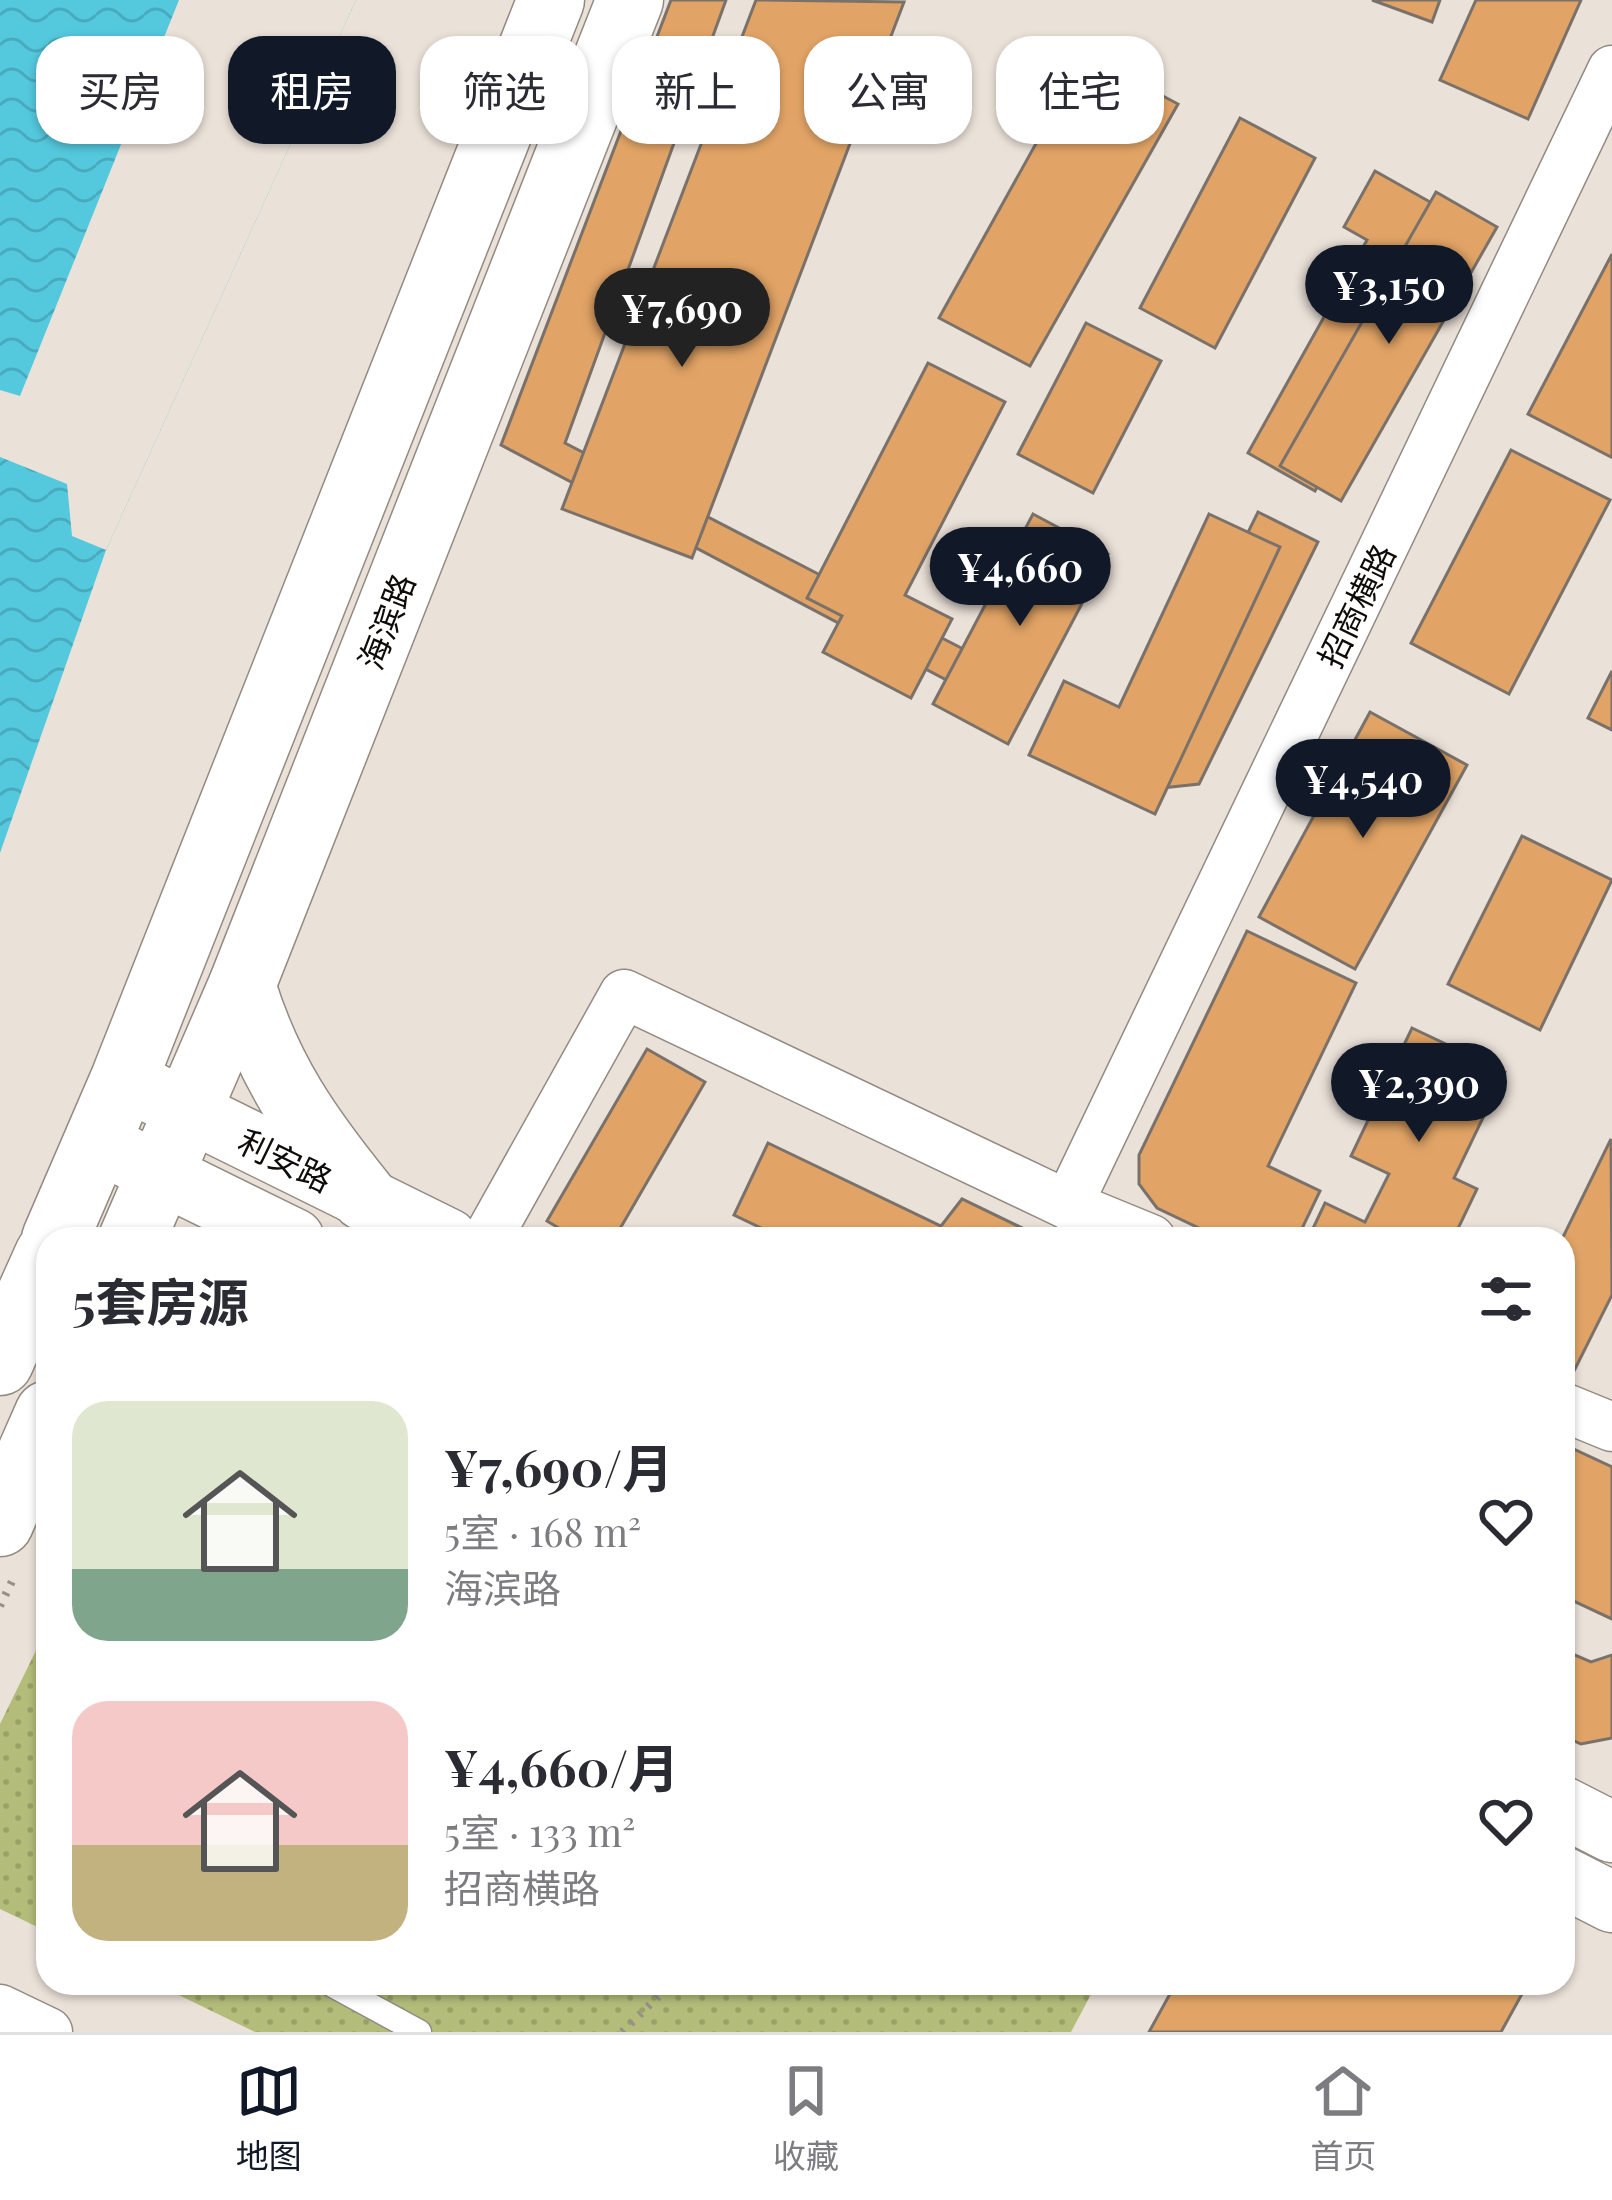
<!DOCTYPE html>
<html lang="zh">
<meta charset="utf-8">
<style>
body{margin:0;font-family:"Playfair Display","Noto Sans SC",serif;background:#f2f2f3;color:#2b2b33;height:100vh;display:flex;flex-direction:column;font-size:45px;white-space:nowrap}
*{box-sizing:border-box;margin:0}
p{font-size:39px;color:#7c7c81}
.icon{flex:none;width:66px;height:66px;fill:none;stroke:currentColor;stroke-width:2;stroke-linecap:round;stroke-linejoin:round}
.map{position:relative;flex:1;overflow:hidden}
.side{position:absolute;left:36px;top:1227px;width:1539px;height:768px;display:flex;flex-direction:column;background:#fff;border-radius:36px;box-shadow:0 3px 9px #0004}
.side>*{flex:none}
.hud{position:absolute;left:36px;top:36px;width:1542px;height:108px;display:flex;gap:24px}
.price{position:absolute;translate:-50% -102px;padding:0 27px;border-radius:42px;background:#111827;color:#fff;font-size:39px;line-height:78px;filter:drop-shadow(0 3px 6px #0008)}
.price::after{content:'';position:absolute;left:50%;top:72px;width:36px;height:27px;margin-left:-18px;background:inherit;clip-path:polygon(0 0,100% 0,50% 100%)}
.price.selected{background:#222;color:#fff}
ul{padding:0;list-style:none}
li{display:flex;align-items:center;gap:36px;height:300px;padding:0 36px}
li span{display:grid;place-items:center;flex:none;width:336px;height:240px;border-radius:36px;color:#555}
li>.icon{margin-inline-start:auto}
span .icon{width:144px;height:144px;fill:#fffc;stroke-width:1}
li b{font-size:51px}
h2{display:flex;justify-content:space-between;align-items:center;height:144px;padding:0 36px;font-size:51px}
.chip{padding:0 42px;border-radius:36px;background:#fff;box-shadow:0 3px 9px #0004;font-size:42px;line-height:108px}
.chip.selected{background:#111827;color:#fff}
.menu{display:flex;justify-content:space-around;align-items:center;height:168px;border-top:3px solid #e1e1e2;background:#fff;font-size:33px;color:#7c7c81}
.menu a{display:grid;justify-items:center;gap:6px}
.menu .selected{color:#111827}
.map>svg:first-child{display:block}
.park{fill:url(#park-dots)}
.water{fill:url(#water-waves)}
.pier{fill:#eae1d8}
.building{fill:#e2a466;stroke:#7a726a;stroke-width:3}
.lines{fill:none;stroke-linecap:round;stroke-linejoin:round}
.service-casing{stroke:#938b83;stroke-width:27}
.minor-casing{stroke:#938b83;stroke-width:51}
.tertiary-casing{stroke:#938b83;stroke-width:63}
.secondary-casing{stroke:#938b83;stroke-width:69}
.path{stroke:#979089;stroke-width:8;stroke-dasharray:3 9;stroke-linecap:butt}
.service{stroke:#fff;stroke-width:24}
.minor{stroke:#fff;stroke-width:48}
.tertiary{stroke:#fff;stroke-width:60}
.secondary{stroke:#fff;stroke-width:66}
.labels{text-anchor:middle;dominant-baseline:central;stroke-width:9;stroke-linejoin:round;paint-order:stroke}
.street-label{font-size:33px;fill:#0e0b08;stroke:#fff}
</style>
<div class="map">
<svg width="1612" height="2032" viewBox="0 0 1612 2032">
<defs>
<pattern id="park-dots" width="8" height="8" patternUnits="userSpaceOnUse" patternTransform="scale(3)"><rect width="8" height="8" fill="#b3bd79"/><path d="M2 2h.1M6 6h.1" fill="none" stroke="#99a167" stroke-width="1.8" stroke-linecap="round"/></pattern>
<pattern id="water-waves" width="16" height="10" patternUnits="userSpaceOnUse" patternTransform="scale(3)"><rect width="16" height="10" fill="#54c8dd"/><path d="M0 5q4-4 8 0t8 0" fill="none" stroke="#48aabc"/></pattern>
</defs>
<rect width="100%" height="100%" fill="#eae1d8"/>
<!-- park -->
<g class="park">
<path d="M48,1626V1932L0,1909V1724Z"/>
<path d="M154,1983H1097L1071,2032H255Z"/>
</g>
<!-- water -->
<path class="water" d="M0,0H356L106,550L0,853Z"/>
<!-- pier -->
<path class="pier" d="M179,0H356L106,550L72,536L67,484L0,457V390L20,396Z"/>
<!-- building -->
<g class="building">
<path d="M671,0H726L565,443L1027,682L1009,713L501,445Z"/>
<path d="M756,0L904,2L692,558L562,509Z"/>
<path d="M1372,0H1440L1432,22Z"/>
<path d="M1476,0H1581L1528,119L1440,80Z"/>
<path d="M1110,68L1178,104L1030,366L939,318L1068,86L1092,98Z"/>
<path d="M1240,118L1315,158L1215,348L1140,308Z"/>
<path d="M1375,171L1446,211L1431,238L1451,249L1315,491L1248,453L1367,240L1344,227Z"/>
<path d="M1436,192L1497,227L1341,501L1280,466Z"/>
<path d="M1612,254V455L1611,457L1528,414Z"/>
<path d="M1086,323L1161,361L1093,493L1018,454Z"/>
<path d="M928,363L1005,402L905,595L952,619L911,698L823,652L842,616L807,598Z"/>
<path d="M1511,450L1610,500L1509,694L1411,643Z"/>
<path d="M1258,512L1318,542L1199,784L1143,790L1057,748L1068,725L1137,758Z"/>
<path d="M1033,514L1108,554L1008,744L933,704Z"/>
<path d="M1209,514L1280,547L1155,814L1029,755L1064,681L1119,707Z"/>
<path d="M1612,671V730L1588,718Z"/>
<path d="M1370,712L1467,765L1355,969L1259,917Z"/>
<path d="M1522,836L1612,880L1540,1030L1448,984Z"/>
<path d="M1247,931L1356,983L1268,1166L1320,1191L1297,1239H1222L1157,1208L1139,1184V1155Z"/>
<path d="M1412,1028L1505,1072L1454,1178L1477,1189L1453,1239H1308L1325,1203L1365,1222L1389,1174L1351,1156Z"/>
<path d="M647,1049L705,1082L614,1239H577L547,1221Z"/>
<path d="M1611,1139L1612,1295L1571,1377L1563,1373L1562,1239Z"/>
<path d="M768,1143L941,1226L962,1199L1045,1239H784L734,1215Z"/>
<path d="M1563,1444L1612,1467V1619L1563,1596Z"/>
<path d="M1563,1650L1591,1662L1612,1655V1738L1581,1744L1563,1736Z"/>
<path d="M1176,1983H1528L1501,2032H1149Z"/>
</g>
<g class="lines">
<!-- service casing -->
<g class="service-casing">
<path id="service" d="M329,1983L419,2032"/>
</g>
<!-- minor casing -->
<g class="minor-casing">
<g id="minor">
<path d="M1068,1205L1612,70"/>
<path d="M487,1239L624,994L1068,1205L1151,1239"/>
<path d="M1563,1407L1612,1427"/>
<path d="M0,2009L48,2032"/>
</g>
</g>
<!-- tertiary casing -->
<g class="tertiary-casing">
<g id="tertiary">
<path d="M124,1079L448,1239"/>
<path d="M115,1151L294,1239"/>
<path d="M1563,1807L1612,1832"/>
<path d="M1563,1877L1612,1902"/>
</g>
</g>
<!-- secondary casing -->
<g class="secondary-casing">
<g id="secondary">
<path d="M242,985C268,1071 308,1128 364,1197"/>
<path d="M55,1239L124,1079L551,0"/>
<path d="M132,1239L242,985L630,0"/>
<path d="M0,1362L48,1255"/>
<path d="M0,1523L48,1414"/>
</g>
</g>
<!-- path -->
<g class="path">
<path d="M0,1606L15,1575"/>
<path d="M622,2032L672,1983"/>
</g>
<!-- service -->
<use href="#service" class="service"/>
<!-- minor -->
<use href="#minor" class="minor"/>
<!-- tertiary -->
<use href="#tertiary" class="tertiary"/>
<!-- secondary -->
<use href="#secondary" class="secondary"/>
</g>
<g class="labels">
<!-- street labels -->
<g class="street-label">
<text transform="translate(1355 605) rotate(-64)">招商横路</text>
<text transform="translate(385 621) rotate(-69)">海滨路</text>
<text transform="translate(286 1159) rotate(26)">利安路</text>
</g>
</g>
</svg>
<b class="price" style="left:1389px;top:347px">¥3,150</b>
<b class="price selected" style="left:682px;top:370px">¥7,690</b>
<b class="price" style="left:1020px;top:629px">¥4,660</b>
<b class="price" style="left:1363px;top:841px">¥4,540</b>
<b class="price" style="left:1419px;top:1145px">¥2,390</b>
<div class="hud">
<a class="chip">买房</a>
<a class="chip selected">租房</a>
<a class="chip">筛选</a>
<a class="chip">新上</a>
<a class="chip">公寓</a>
<a class="chip">住宅</a>
</div>
<section class="side">
<h2>5套房源<svg class="icon" aria-label="filters" viewBox="0 0 24 24"><path d="M4 7h16M4 17h16"/><circle cx="9" cy="7" r="2"/><circle cx="15" cy="17" r="2"/></svg></h2>
<ul>
<li><span style="background:linear-gradient(#dfe7d0 70%,#7fa58c 0)"><svg class="icon" aria-label="home" viewBox="0 0 24 24"><path d="M3 11l9-7 9 7M6 9v11h12V9"/></svg></span><div><b>¥7,690/月</b><p>5室 · 168 m²</p><p>海滨路</p></div><svg class="icon" aria-label="heart" viewBox="0 0 24 24"><path d="M12 20l-8-8c-3-5 5-10 8-4 3-6 11-1 8 4z"/></svg></li>
<li><span style="background:linear-gradient(#f6c9c9 60%,#c2b280 0)"><svg class="icon" aria-label="home" viewBox="0 0 24 24"><path d="M3 11l9-7 9 7M6 9v11h12V9"/></svg></span><div><b>¥4,660/月</b><p>5室 · 133 m²</p><p>招商横路</p></div><svg class="icon" aria-label="heart" viewBox="0 0 24 24"><path d="M12 20l-8-8c-3-5 5-10 8-4 3-6 11-1 8 4z"/></svg></li>
</ul>
</section>
</div>
<nav class="menu">
<a class="selected"><svg class="icon" aria-label="map" viewBox="0 0 24 24"><path d="M3 6l6-2 6 2 6-2v14l-6 2-6-2-6 2zM9 4v14M15 6v14"/></svg>地图</a>
<a><svg class="icon" aria-label="saved" viewBox="0 0 24 24"><path d="M7 4h10v16l-5-4-5 4z"/></svg>收藏</a>
<a><svg class="icon" aria-label="home" viewBox="0 0 24 24"><path d="M3 11l9-7 9 7M6 9v11h12V9"/></svg>首页</a>
</nav>
